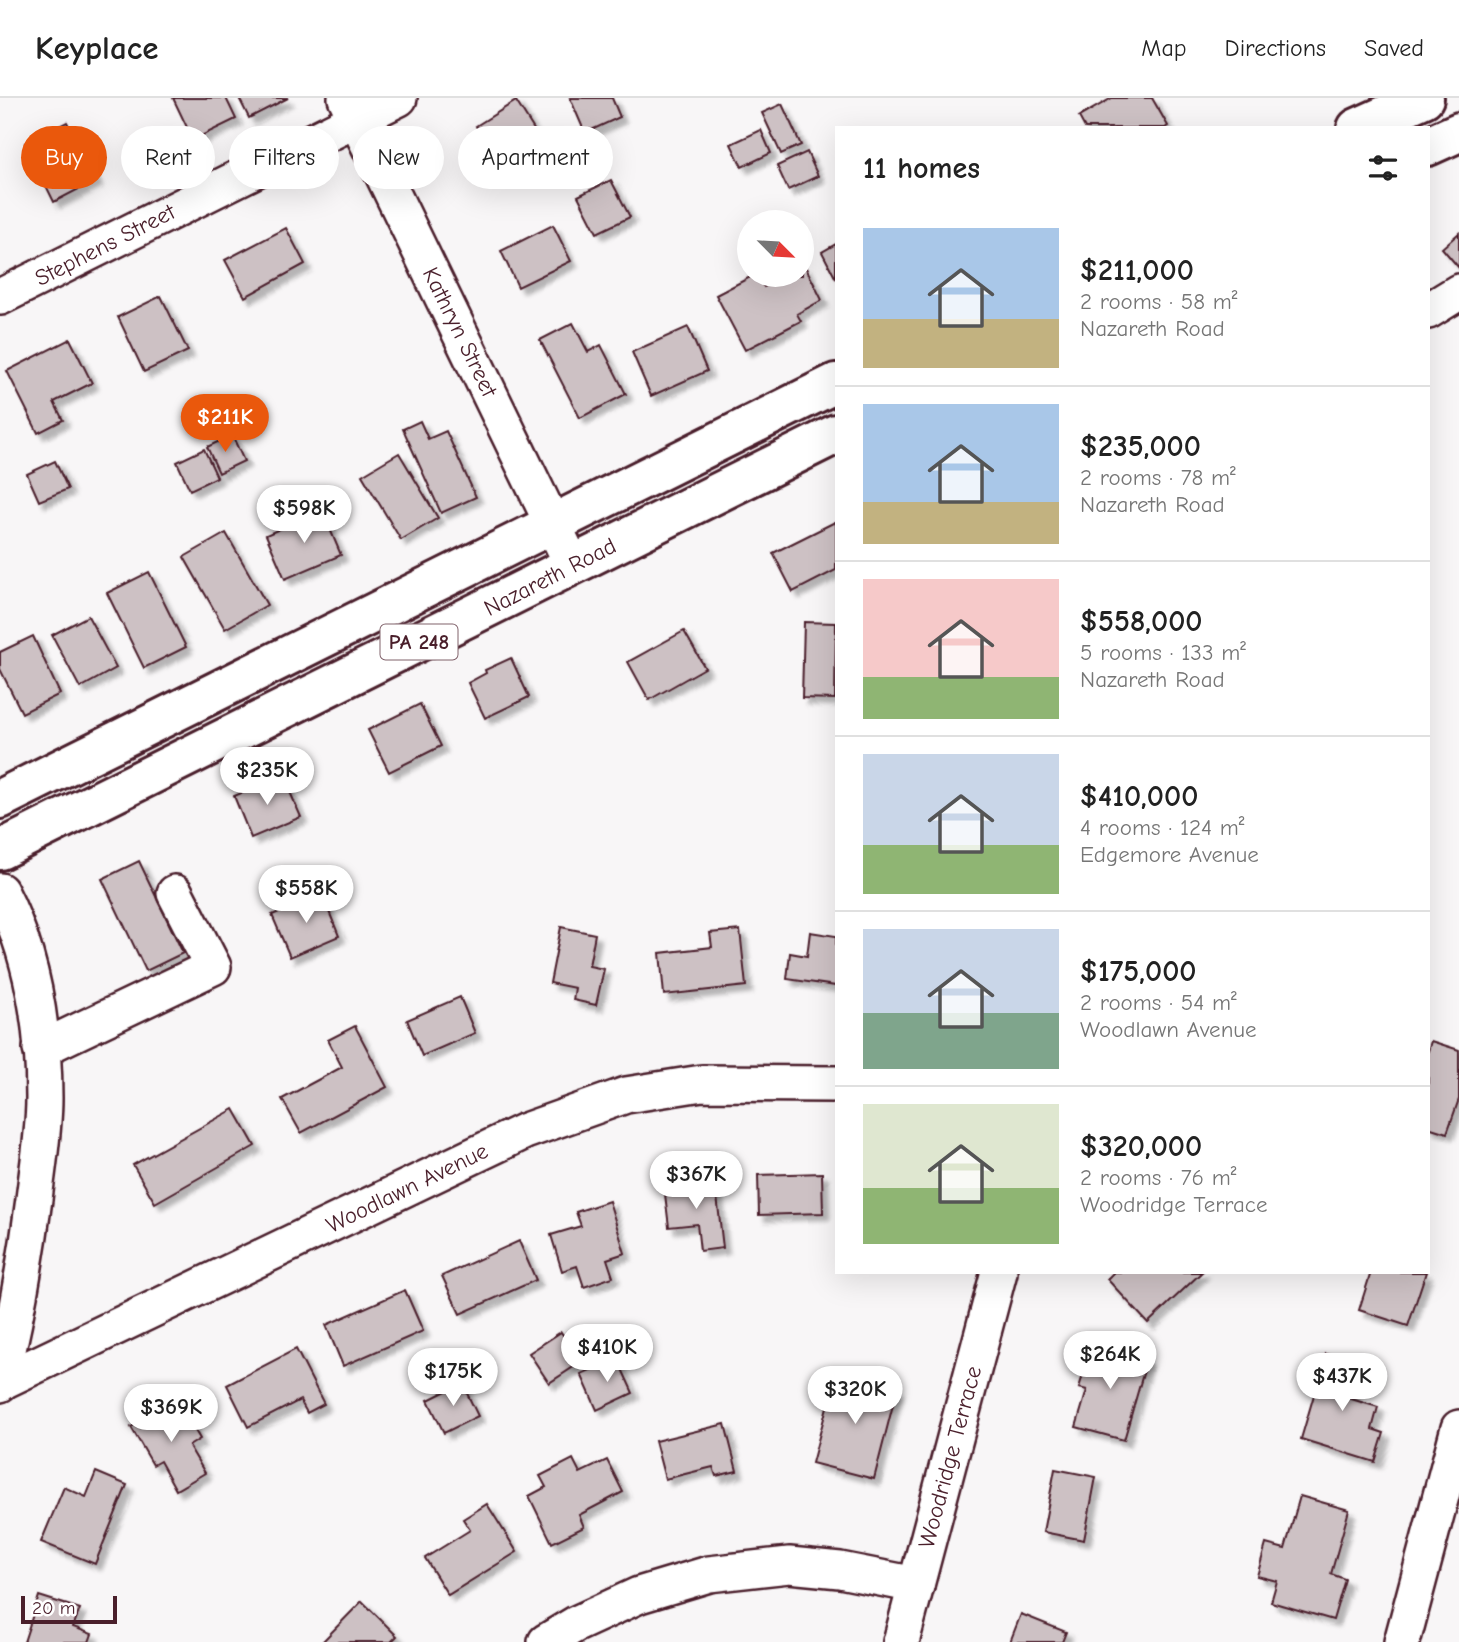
<!DOCTYPE html>
<meta charset="utf-8">
<style>
body{margin:0;font-family:"Comic Neue",sans-serif;background:#f6f6f6;color:#222;height:100vh;display:flex;flex-direction:column;font-size:26px;white-space:nowrap}
*{box-sizing:border-box;margin:0}
p{font-size:23px;color:#767676}
.icon{flex:none;width:38px;height:38px;fill:none;stroke:currentColor;stroke-width:2;stroke-linecap:round;stroke-linejoin:round}
.map{position:relative;flex:1;overflow:hidden}
.side{position:absolute;left:835px;top:28px;width:595px;height:1148px;display:flex;flex-direction:column;background:#fff;border-radius:0px;box-shadow:0 7px 28px #0002}
.side>*{flex:none}
.guide{position:absolute;left:21px;top:28px;width:665px;height:63px;display:flex;gap:14px}
.needle{width:46px;rotate:114deg}
.buttons{position:absolute;left:737px;top:112px;display:grid;gap:14px}
.buttons a{display:grid;place-items:center;width:77px;height:77px;border-radius:50%;background:#fff;box-shadow:0 7px 28px #0002;font-size:35px}
.scale{position:absolute;left:21px;bottom:18px;width:96px;box-sizing:border-box;padding-left:7px;border:4px solid #4a1f2b;border-top:0;font-size:19px;line-height:24px;white-space:nowrap;color:#4a1f2b;-webkit-text-stroke:5px #fff;paint-order:stroke}
.price{position:absolute;translate:-50% -60px;padding:0 16px;border-radius:24px;background:#fff;color:#222;font-size:23px;line-height:46px;filter:drop-shadow(0 2px 4px #0008)}
.price::after{content:'';position:absolute;left:50%;top:42px;width:21px;height:16px;margin-left:-10px;background:inherit;clip-path:polygon(0 0,100% 0,50% 100%)}
.price.on{background:#ea580c;color:#fff}
ul{padding:0;list-style:none}
li{display:flex;align-items:center;gap:21px;height:175px;padding:0 28px}
li+li{border-top:2px solid #e0e0e0}
li span{display:grid;place-items:center;flex:none;width:196px;height:140px;border-radius:0px;color:#555}
li>.icon{margin-inline-start:auto}
span .icon{width:84px;height:84px;fill:#fffc;stroke-width:1}
li b{font-size:30px}
h2{display:flex;justify-content:space-between;align-items:center;height:84px;padding:0 28px;font-size:30px}
.pill{padding:0 24px;border-radius:32px;background:#fff;box-shadow:0 7px 28px #0002;font-size:24px;line-height:63px}
.pill.on{background:#ea580c;color:#fff}
header{display:flex;align-items:center;gap:42px;box-sizing:border-box;height:98px;padding:0 35px;background:#fff;border-bottom:2px solid #e0e0e0}
header strong{font-size:33px}
nav{display:flex;gap:38px;margin-inline-start:auto;font-size:24px}
.map>svg:first-child{display:block}
.building{fill:#cdc1c4;stroke:#4a1f2b;stroke-width:2;filter:url(#shadow)}
.lines{fill:none;stroke-linecap:round;stroke-linejoin:round}
.minor-casing{stroke:#4a1f2b;stroke-width:40}
.highway-casing{stroke:#4a1f2b;stroke-width:44}
.minor{stroke:#fff;stroke-width:35}
.highway{stroke:#fff;stroke-width:38}
.labels{text-anchor:middle;dominant-baseline:central;stroke-width:5;stroke-linejoin:round;paint-order:stroke}
.shield{fill:#fff;stroke:#80626b;stroke-width:2}
.shield-label{font-size:21px;font-weight:bold;fill:#4a1f2b}
.street-label{font-size:23px;fill:#4a1f2b;stroke:#fff}
</style>
<header>
<strong>Keyplace</strong>
<nav><a>Map</a><a>Directions</a><a>Saved</a></nav>
</header>
<div class="map">
<svg width="1459" height="1544" viewBox="0 0 1459 1544">
<defs>
<filter id="shadow"><feDropShadow dx="6" dy="6" stdDeviation="2" flood-color="#0004"/></filter>
</defs>
<rect width="100%" height="100%" fill="#f8f6f7"/>
<filter id="ink" filterUnits="userSpaceOnUse"><feTurbulence type="fractalNoise" baseFrequency=".0143" numOctaves="2"/><feDisplacementMap in="SourceGraphic" scale="14" xChannelSelector="R" yChannelSelector="G"/><feConvolveMatrix kernelMatrix="1 2 1 2 8 2 1 2 1" color-interpolation-filters="sRGB"/></filter>
<g filter="url(#ink)">
<!-- building -->
<g class="building">
<path d="M173,0H226L236,21L193,42Z"/>
<path d="M239,0H288L249,20Z"/>
<path d="M570,0H612L620,19L585,35Z"/>
<path d="M1112,0H1152L1168,28L1165,30H1085L1079,19Z"/>
<path d="M516,3L553,62L527,78L516,61L501,70L476,28Z"/>
<path d="M782,6L801,47L781,56L762,15Z"/>
<path d="M67,24L96,82L54,104L25,45Z"/>
<path d="M761,32L771,55L742,69L731,46Z"/>
<path d="M807,54L818,78L788,92L777,68Z"/>
<path d="M611,82L630,119L597,135L578,98Z"/>
<path d="M553,127L571,163L518,189L501,153Z"/>
<path d="M286,130L305,166L245,199L225,162Z"/>
<path d="M1459,135V170L1442,150Z"/>
<path d="M836,146V181L822,154Z"/>
<path d="M805,168L822,202L797,216L801,223L745,252L716,197L754,177H757L764,189L789,177H802V170Z"/>
<path d="M161,198L188,253L144,274L118,219Z"/>
<path d="M573,225L588,254L601,247L626,296L580,320L540,242Z"/>
<path d="M688,229L707,273L651,298L632,254Z"/>
<path d="M70,241L92,285L54,304L63,322L38,335L7,273Z"/>
<path d="M420,323L428,341L446,333L476,399L441,415L403,331Z"/>
<path d="M232,337L244,363L219,375L207,349Z"/>
<path d="M204,351L217,379L190,392L177,364Z"/>
<path d="M399,355L438,420L401,442L362,377Z"/>
<path d="M55,363L68,391L39,403L27,376Z"/>
<path d="M322,412L341,457L285,481L266,437Z"/>
<path d="M835,424L836,427V472L793,494L773,455Z"/>
<path d="M226,435L267,507L225,531L184,459Z"/>
<path d="M149,474L186,549L144,570L107,495Z"/>
<path d="M88,518L116,570L80,590L52,537Z"/>
<path d="M804,524L836,525L835,601L802,600Z"/>
<path d="M684,533L705,570L649,602L628,564Z"/>
<path d="M33,538L60,596L22,615L0,571V554Z"/>
<path d="M511,560L529,599L485,620L468,585L486,575L485,572Z"/>
<path d="M420,606L441,648L389,674L368,632Z"/>
<path d="M283,678L301,719L251,740L234,698Z"/>
<path d="M139,763L183,855L146,873L102,781Z"/>
<path d="M322,796L339,838L290,859L272,817Z"/>
<path d="M561,829L595,836L589,868L604,871L596,907L573,902L575,890L550,885Z"/>
<path d="M740,832L746,888L664,897L660,855L712,849L710,835Z"/>
<path d="M810,834L836,838V888L787,881L790,855L807,858Z"/>
<path d="M460,899L475,935L422,958L407,922Z"/>
<path d="M355,928L387,989L301,1035L282,1001L342,969L328,942Z"/>
<path d="M1431,943L1459,952V1001L1447,1035L1428,1029V953Z"/>
<path d="M234,1011L255,1048L155,1105L133,1067Z"/>
<path d="M822,1075L823,1115L759,1117L758,1077Z"/>
<path d="M715,1081L723,1150L700,1153L697,1126L669,1129L664,1088Z"/>
<path d="M609,1103L625,1155L607,1161L613,1179L584,1189L577,1168L562,1173L551,1137L581,1128L576,1114Z"/>
<path d="M519,1143L536,1182L460,1216L442,1178Z"/>
<path d="M1114,1174H1202L1148,1225L1107,1181Z"/>
<path d="M1371,1174H1426L1408,1228L1359,1212Z"/>
<path d="M405,1192L423,1233L343,1268L326,1227Z"/>
<path d="M561,1234L581,1264L549,1285L529,1255Z"/>
<path d="M1092,1246L1147,1262L1124,1342L1076,1329L1087,1292L1079,1290Z"/>
<path d="M296,1251L324,1306L307,1315L300,1302L248,1329L227,1287Z"/>
<path d="M1326,1256L1359,1265L1348,1300L1378,1309L1372,1331L1384,1335L1375,1364L1301,1341Z"/>
<path d="M617,1260L633,1295L597,1312L581,1276Z"/>
<path d="M836,1275L897,1291L874,1381L812,1365Z"/>
<path d="M462,1285L478,1318L444,1335L428,1302Z"/>
<path d="M177,1302L200,1341L189,1348L205,1375L176,1392L160,1363L153,1367L131,1329Z"/>
<path d="M725,1326L737,1373L716,1378L713,1369L665,1381L655,1343Z"/>
<path d="M573,1361L580,1375L607,1362L623,1394L579,1417L584,1429L552,1445L529,1398L546,1389L540,1378Z"/>
<path d="M1055,1371L1096,1379L1084,1442L1043,1434Z"/>
<path d="M96,1374L127,1387L95,1466L41,1444L64,1389L86,1399Z"/>
<path d="M1300,1398L1349,1412L1331,1476L1345,1481L1333,1522L1271,1504L1277,1483L1257,1478L1266,1446L1285,1451Z"/>
<path d="M487,1406L517,1454L448,1497L425,1460L470,1432L463,1421Z"/>
<path d="M39,1498L80,1511L73,1529L92,1536L89,1544H24Z"/>
<path d="M362,1503L397,1538L391,1544H322Z"/>
<path d="M1021,1516L1066,1534L1062,1544H1010Z"/>
</g>
<g class="lines">
<!-- minor casing -->
<g class="minor-casing">
<g id="minor">
<path d="M346,0L573,468"/>
<path d="M0,199L399,0"/>
<path d="M1428,213L1459,194"/>
<path d="M0,793C33,857 44,929 44,1000C44,1034 38,1068 34,1101C26,1164 15,1225 0,1286"/>
<path d="M41,951L213,869L175,795"/>
<path d="M1,1284L525,1033L626,997L702,985L836,986"/>
<path d="M546,1544L576,1526L639,1497L709,1476L789,1467L840,1472L916,1487"/>
<path d="M901,1544L999,1174"/>
<path d="M1402,1544L1459,1330"/>
</g>
</g>
<!-- highway casing -->
<g class="highway-casing">
<g id="highway">
<path d="M1357,30L1424,0"/>
<path d="M1428,48L1459,34"/>
<path d="M0,701L836,285"/>
<path d="M0,752L836,336"/>
</g>
</g>
<!-- minor -->
<use href="#minor" class="minor"/>
<!-- highway -->
<use href="#highway" class="highway"/>
</g>
</g>
<g class="labels">
<!-- shield labels -->
<rect class="shield" x="380.5" y="526.5" width="77" height="35" rx="5"/>
<g class="shield-label">
<text x="419" y="544">PA 248</text>
</g>
<!-- street labels -->
<g class="street-label">
<text transform="translate(105 147) rotate(-27)">Stephens Street</text>
<text transform="translate(460 234) rotate(64)">Kathryn Street</text>
<text transform="translate(550 479) rotate(-27)">Nazareth Road</text>
<text transform="translate(407 1090) rotate(-26)">Woodlawn Avenue</text>
<text transform="translate(950 1359) rotate(-75)">Woodridge Terrace</text>
</g>
</g>
</svg>
<div class="buttons">
<a><svg class="needle" viewBox="-14 -14 28 28"><path d="M0-13l5 13h-10z" fill="#e53935"/><path d="M0 13l5-13h-10z" fill="#767676"/></svg></a>
</div>
<div class="scale">20 m</div>
<b class="price on" style="left:225px;top:356px">$211K</b>
<b class="price" style="left:304px;top:447px">$598K</b>
<b class="price" style="left:267px;top:709px">$235K</b>
<b class="price" style="left:306px;top:827px">$558K</b>
<b class="price" style="left:696px;top:1113px">$367K</b>
<b class="price" style="left:607px;top:1286px">$410K</b>
<b class="price" style="left:1110px;top:1293px">$264K</b>
<b class="price" style="left:453px;top:1310px">$175K</b>
<b class="price" style="left:1342px;top:1315px">$437K</b>
<b class="price" style="left:855px;top:1328px">$320K</b>
<b class="price" style="left:171px;top:1346px">$369K</b>
<div class="guide">
<a class="pill on">Buy</a>
<a class="pill">Rent</a>
<a class="pill">Filters</a>
<a class="pill">New</a>
<a class="pill">Apartment</a>
</div>
<section class="side">
<h2>11 homes<svg class="icon" aria-label="filters" viewBox="0 0 24 24"><path d="M4 7h16M4 17h16"/><circle cx="9" cy="7" r="2"/><circle cx="15" cy="17" r="2"/></svg></h2>
<ul>
<li><span style="background:linear-gradient(#a9c7e8 65%,#c2b280 0)"><svg class="icon" aria-label="home" viewBox="0 0 24 24"><path d="M3 11l9-7 9 7M6 9v11h12V9"/></svg></span><div><b>$211,000</b><p>2 rooms · 58 m²</p><p>Nazareth Road</p></div></li>
<li><span style="background:linear-gradient(#a9c7e8 70%,#c2b280 0)"><svg class="icon" aria-label="home" viewBox="0 0 24 24"><path d="M3 11l9-7 9 7M6 9v11h12V9"/></svg></span><div><b>$235,000</b><p>2 rooms · 78 m²</p><p>Nazareth Road</p></div></li>
<li><span style="background:linear-gradient(#f6c9c9 70%,#8fb573 0)"><svg class="icon" aria-label="home" viewBox="0 0 24 24"><path d="M3 11l9-7 9 7M6 9v11h12V9"/></svg></span><div><b>$558,000</b><p>5 rooms · 133 m²</p><p>Nazareth Road</p></div></li>
<li><span style="background:linear-gradient(#c9d6e8 65%,#8fb573 0)"><svg class="icon" aria-label="home" viewBox="0 0 24 24"><path d="M3 11l9-7 9 7M6 9v11h12V9"/></svg></span><div><b>$410,000</b><p>4 rooms · 124 m²</p><p>Edgemore Avenue</p></div></li>
<li><span style="background:linear-gradient(#c9d6e8 60%,#7fa58c 0)"><svg class="icon" aria-label="home" viewBox="0 0 24 24"><path d="M3 11l9-7 9 7M6 9v11h12V9"/></svg></span><div><b>$175,000</b><p>2 rooms · 54 m²</p><p>Woodlawn Avenue</p></div></li>
<li><span style="background:linear-gradient(#dfe7d0 60%,#8fb573 0)"><svg class="icon" aria-label="home" viewBox="0 0 24 24"><path d="M3 11l9-7 9 7M6 9v11h12V9"/></svg></span><div><b>$320,000</b><p>2 rooms · 76 m²</p><p>Woodridge Terrace</p></div></li>
</ul>
</section>
</div>
